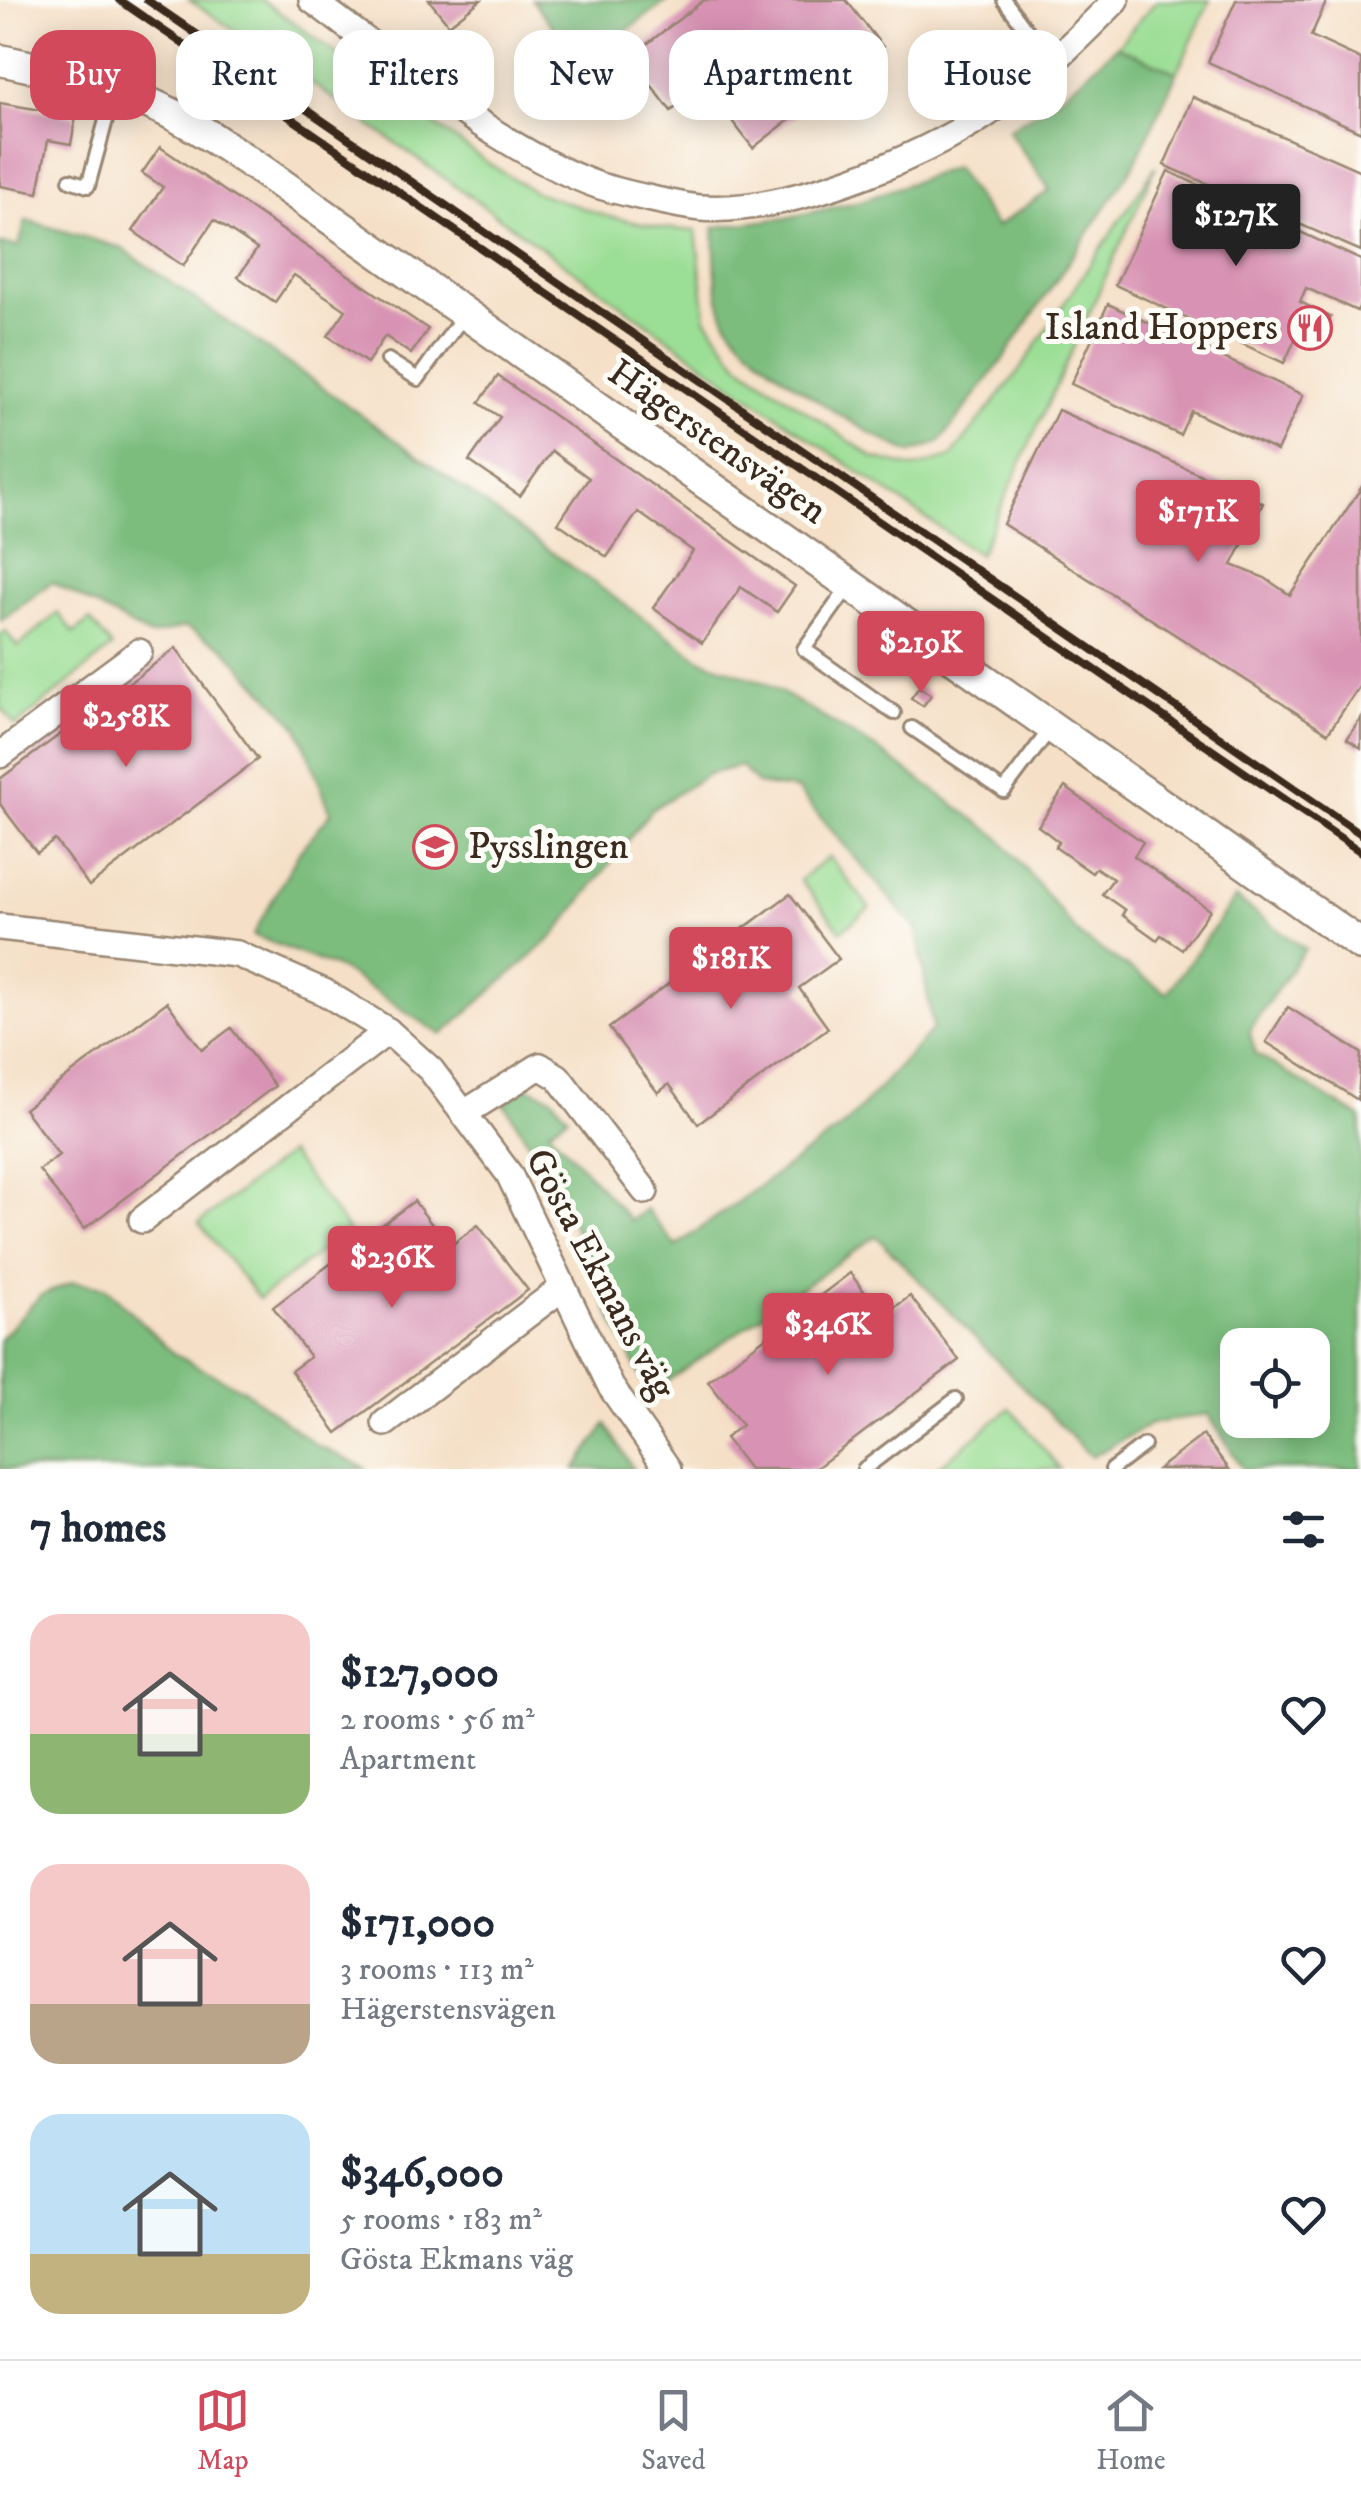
<!DOCTYPE html>
<meta charset="utf-8">
<style>
body{margin:0;font-family:"IM FELL DW Pica",serif;background:#f2f2f3;color:#1f2937;height:100vh;display:flex;flex-direction:column;font-size:38px;white-space:nowrap}
*{box-sizing:border-box;margin:0}
p{font-size:32px;color:#747a83}
.icon{flex:none;width:55px;height:55px;fill:none;stroke:currentColor;stroke-width:2;stroke-linecap:round;stroke-linejoin:round}
.map{position:relative;height:1469px;overflow:hidden}
.panel{display:flex;flex-direction:column;background:#fff;flex:1}
.panel>*{flex:none}
.banner{position:absolute;left:30px;top:30px;width:1302px;height:90px;display:flex;gap:20px}
.buttons{position:absolute;left:1220px;top:1328px;display:grid;gap:20px}
.buttons a{display:grid;place-items:center;width:110px;height:110px;border-radius:20px;background:#fff;box-shadow:0 5px 25px #0003;font-size:50px}
.price{position:absolute;translate:-50% -85px;padding:0 22px;border-radius:10px;background:#d1495b;color:#fff;font-size:32px;line-height:65px;filter:drop-shadow(0 2px 5px #0008)}
.price::after{content:'';position:absolute;left:50%;top:60px;width:30px;height:22px;margin-left:-15px;background:inherit;clip-path:polygon(0 0,100% 0,50% 100%)}
.price.selected{background:#222;color:#fff}
ul{padding:0;list-style:none}
li{display:flex;align-items:center;gap:30px;height:250px;padding:0 30px}
li span{display:grid;place-items:center;flex:none;width:280px;height:200px;border-radius:30px;color:#555}
li>.icon{margin-inline-start:auto}
span .icon{width:120px;height:120px;fill:#fffc;stroke-width:1}
li b{font-size:42px}
h2{display:flex;justify-content:space-between;align-items:center;height:120px;padding:0 30px;font-size:42px}
.chip{padding:0 35px;border-radius:30px;background:#fff;box-shadow:0 5px 25px #0003;font-size:35px;line-height:90px}
.chip.selected{background:#d1495b;color:#fff}
.dock{display:flex;justify-content:space-around;align-items:center;height:140px;border-top:2px solid #e0e1e3;background:#fff;font-size:28px;color:#747a83}
.dock a{display:grid;justify-items:center;gap:5px}
.dock .selected{color:#d1495b}
.map>svg:first-child{display:block}
.green{fill:#9bde95;stroke:#6b845a;stroke-width:2.5}
.forest{fill:#7cbd7e;stroke:#5c744e;stroke-width:2.5;fill-rule:evenodd}
.building{fill:#d892b3}
.lines{fill:none;stroke-linecap:round;stroke-linejoin:round}
.service-casing{stroke:#988572;stroke-width:18}
.minor-casing{stroke:#988572;stroke-width:30}
.tertiary-casing{stroke:#988572;stroke-width:35}
.service{stroke:#fff;stroke-width:12}
.minor{stroke:#fff;stroke-width:25}
.tertiary{stroke:#fff;stroke-width:30}
.rail{stroke:#3b2a1e;stroke-width:8}
.labels{text-anchor:middle;dominant-baseline:central;stroke-width:10;stroke-linejoin:round;paint-order:stroke}
.poi-label{font-size:38px;fill:#3b2a1e;stroke:#fdfcf7;text-anchor:end}
.street-label{font-size:38px;fill:#3b2a1e;stroke:#fdfcf7}
</style>
<div class="map">
<svg width="1361" height="1469" viewBox="0 0 1361 1469">
<rect width="100%" height="100%" fill="#fdfcf7"/>
<filter id="ink" filterUnits="userSpaceOnUse"><feTurbulence type="fractalNoise" baseFrequency=".01" numOctaves="2"/><feDisplacementMap in="SourceGraphic" scale="20" xChannelSelector="R" yChannelSelector="G"/><feConvolveMatrix kernelMatrix="1 2 1 2 8 2 1 2 1" color-interpolation-filters="sRGB"/></filter>
<filter id="wash" filterUnits="userSpaceOnUse"><feTurbulence type="fractalNoise" baseFrequency=".0048" numOctaves="4" result="noise"/><feDisplacementMap in="SourceGraphic" scale="40" xChannelSelector="R" yChannelSelector="G"/><feGaussianBlur stdDeviation="2.25" result="paint"/><feColorMatrix in="noise" values="0 0 0 0 0 0 0 0 0 0 0 0 0 0 0 0 0 1.4 0 .05"/><feComposite in="paint" operator="in"/></filter>
<g filter="url(#wash)">
<rect width="100%" height="100%" fill="#f5e0c7"/>
<!-- green -->
<g class="green">
<path d="M189,0H262L485,161L533,191L606,216L661,228L696,231L706,318L739,364L874,458L914,468L951,457L1019,371L1156,166L979,555L756,401L275,57Z"/>
<path d="M1157,0H1210L1177,73L1117,46Z"/>
<path d="M58,613L74,633L90,620L112,647L16,726L0,706V635L5,631L18,647Z"/>
<path d="M829,857L870,908L841,931L800,880Z"/>
<path d="M289,1153L348,1230L259,1299L199,1223Z"/>
<path d="M1010,1408L1060,1469H939L938,1467Z"/>
</g>
<!-- forest -->
<g class="forest">
<path d="M532,0H669L581,63Z"/>
<path d="M1117,46L1177,73L1134,165L1003,359L940,442L911,453C864,434 749,362 726,319C713,294 716,254 714,227L786,218L861,201L954,167L996,227L1050,190L1008,130L1067,91Z"/>
<path d="M26,220L121,248L315,382L700,659L765,683L877,749L1000,838L1080,936L1167,993L1235,898L1305,949L1249,1030L1256,1054L1361,1118V1469H1243L1208,1414L1151,1424L1091,1457L876,1236L649,1394L609,1312L558,1189L504,1103L527,1087L552,1097L568,1116L549,1130L631,1221L646,1209L676,1246L846,1124L933,1029L917,930L797,790L757,784L741,766L708,774L651,810L555,935L442,1035L342,970L253,935L299,852L331,813L298,727L223,647L185,627L150,636L52,582L0,621V244L19,246ZM1238,1345H1312V1420H1238Z"/>
<path d="M73,1282L105,1287L174,1354L244,1390L316,1445L367,1469H0V1339L40,1296Z"/>
<path d="M606,1424L633,1469H575L579,1464Z"/>
</g>
<g id="blocks">
<!-- building -->
<g class="building">
<path d="M429,0H481L449,25Z"/>
<path d="M704,0H846L883,47L753,148L705,86L671,111L630,57Z"/>
<path d="M1236,0H1327L1311,36L1361,59V132L1208,62Z"/>
<path d="M1193,97L1361,171V251L1164,165Z"/>
<path d="M0,103L76,116L71,144L48,140L38,193L0,186Z"/>
<path d="M160,147L428,329L411,354L385,336L367,363L328,336L346,310L294,275L275,302L238,277L257,249L214,220L183,266L133,231L163,187L142,173Z"/>
<path d="M1168,171L1361,260V303L1357,311L1306,288L1300,302L1331,317L1319,343L1298,334L1284,363L1115,285Z"/>
<path d="M1108,304L1303,395L1277,451L1191,411L1180,435L1071,384Z"/>
<path d="M498,376L795,586L777,612L741,587L702,643L653,608L693,551L638,512L607,557L558,523L589,478L552,451L520,496L469,461L500,417L479,403Z"/>
<path d="M1058,410L1263,503L1232,565L1265,578L1290,595L1361,488V684L1328,733L1003,524Z"/>
<path d="M176,648L258,759L89,886L55,840L37,853L0,804V779Z"/>
<path d="M919,687L931,695L923,706L911,698Z"/>
<path d="M1361,718V748L1347,739Z"/>
<path d="M1065,787L1143,842L1134,856L1210,910L1182,949L1161,935L1157,940L1122,915L1125,910L1102,894L1113,879L1096,868L1092,873L1055,847L1059,842L1038,826Z"/>
<path d="M790,894L839,959L799,988L828,1028L698,1124L669,1084L658,1093L609,1028Z"/>
<path d="M167,1002L202,1050L231,1028L275,1086L84,1229L39,1170L59,1155L24,1109Z"/>
<path d="M1288,1007L1361,1053L1358,1100L1266,1042Z"/>
<path d="M414,1201L449,1247L478,1225L528,1290L337,1433L291,1371L310,1357L273,1307Z"/>
<path d="M850,1273L883,1316L910,1296L959,1360L815,1469H749L725,1438L742,1425L708,1381Z"/>
<path d="M1203,1435L1229,1469H1158Z"/>
</g>
</g>
</g>
<g filter="url(#ink)">
<use href="#blocks" fill-opacity="0" stroke="#988572" stroke-width="2.5"/>
<g class="lines">
<!-- service casing -->
<g class="service-casing">
<g id="service">
<path d="M1004,0L1052,64"/>
<path d="M70,180L88,186L114,91"/>
<path d="M388,360L418,379L464,315"/>
<path d="M849,586L804,649L894,713"/>
<path d="M912,728L1004,791L1051,728"/>
<path d="M864,1469L956,1399"/>
<path d="M1112,1469L1144,1445"/>
</g>
</g>
<!-- minor casing -->
<g class="minor-casing">
<g id="minor">
<path d="M312,0C397,62 498,149 597,185C619,192 679,206 701,208C784,214 916,161 985,115C1034,83 1075,41 1116,0"/>
<path d="M0,755L139,652"/>
<path d="M0,927L237,954L324,992L388,1031L431,1070L509,1174L611,1387L668,1469"/>
<path d="M466,1112L540,1066L558,1077L645,1191"/>
<path d="M142,1220L388,1031"/>
<path d="M385,1423L562,1288"/>
</g>
</g>
<!-- tertiary casing -->
<g class="tertiary-casing">
<path id="tertiary" d="M0,60C57,72 113,85 166,111C199,127 229,149 260,169L1361,945"/>
</g>
<!-- service -->
<use href="#service" class="service"/>
<!-- minor -->
<use href="#minor" class="minor"/>
<!-- tertiary -->
<use href="#tertiary" class="tertiary"/>
<!-- rail -->
<g class="rail">
<path d="M119,0L1361,852"/>
<path d="M147,0L1361,834"/>
</g>
</g>
</g>
<!-- icons -->
<defs>
<g id="restaurant-ring" transform="scale(2.25)"><circle r="9.5" fill="#fdfcf7" stroke="#d1495b" stroke-width="1.5"/><path d="M-5-6h1v4h1v-4h1v4h1v-4h1v5L-1.5 .5V6h-2V.5L-5-1ZM5-6V6H3V1.5H1.5Q1.5-4 5-6Z" fill="#d1495b"/></g>
<g id="school-ring" transform="scale(2.25)"><circle r="9.5" fill="#fdfcf7" stroke="#d1495b" stroke-width="1.5"/><path d="M0-5L7-2L0 1L-7-2ZM-4 1L0 2.5L4 1V4Q0 6-4 4Z" fill="#d1495b"/></g>
</defs>
<g fill-rule="evenodd">
<use href="#restaurant-ring" x="1310" y="328"/>
<use href="#school-ring" x="435" y="847"/>
</g>
<g class="labels">
<!-- poi labels -->
<g class="poi-label">
<text x="1278" y="328">Island Hoppers</text>
<text x="468" y="847" text-anchor="start">Pysslingen</text>
</g>
<!-- street labels -->
<g class="street-label">
<text transform="translate(717 442) rotate(35)">Hägerstensvägen</text>
<text transform="translate(600 1274) rotate(62)">Gösta Ekmans väg</text>
</g>
</g>
</svg>
<div class="buttons">
<a><svg class="icon" aria-label="locate" viewBox="0 0 24 24"><circle cx="12" cy="12" r="6"/><path d="M12 2v4M12 18v4M2 12h4M18 12h4"/></svg></a>
</div>
<b class="price selected" style="left:1236px;top:269px">$127K</b>
<b class="price" style="left:1198px;top:565px">$171K</b>
<b class="price" style="left:921px;top:696px">$219K</b>
<b class="price" style="left:126px;top:770px">$258K</b>
<b class="price" style="left:731px;top:1012px">$181K</b>
<b class="price" style="left:392px;top:1311px">$236K</b>
<b class="price" style="left:828px;top:1378px">$346K</b>
<div class="banner">
<a class="chip selected">Buy</a>
<a class="chip">Rent</a>
<a class="chip">Filters</a>
<a class="chip">New</a>
<a class="chip">Apartment</a>
<a class="chip">House</a>
</div>
</div>
<section class="panel">
<h2>7 homes<svg class="icon" aria-label="filters" viewBox="0 0 24 24"><path d="M4 7h16M4 17h16"/><circle cx="9" cy="7" r="2"/><circle cx="15" cy="17" r="2"/></svg></h2>
<ul>
<li><span style="background:linear-gradient(#f6c9c9 60%,#8fb573 0)"><svg class="icon" aria-label="home" viewBox="0 0 24 24"><path d="M3 11l9-7 9 7M6 9v11h12V9"/></svg></span><div><b>$127,000</b><p>2 rooms · 56 m²</p><p>Apartment</p></div><svg class="icon" aria-label="heart" viewBox="0 0 24 24"><path d="M12 20l-8-8c-3-5 5-10 8-4 3-6 11-1 8 4z"/></svg></li>
<li><span style="background:linear-gradient(#f6c9c9 70%,#b9a48a 0)"><svg class="icon" aria-label="home" viewBox="0 0 24 24"><path d="M3 11l9-7 9 7M6 9v11h12V9"/></svg></span><div><b>$171,000</b><p>3 rooms · 113 m²</p><p>Hägerstensvägen</p></div><svg class="icon" aria-label="heart" viewBox="0 0 24 24"><path d="M12 20l-8-8c-3-5 5-10 8-4 3-6 11-1 8 4z"/></svg></li>
<li><span style="background:linear-gradient(#bfe0f5 70%,#c2b280 0)"><svg class="icon" aria-label="home" viewBox="0 0 24 24"><path d="M3 11l9-7 9 7M6 9v11h12V9"/></svg></span><div><b>$346,000</b><p>5 rooms · 183 m²</p><p>Gösta Ekmans väg</p></div><svg class="icon" aria-label="heart" viewBox="0 0 24 24"><path d="M12 20l-8-8c-3-5 5-10 8-4 3-6 11-1 8 4z"/></svg></li>
</ul>
</section>
<nav class="dock">
<a class="selected"><svg class="icon" aria-label="map" viewBox="0 0 24 24"><path d="M3 6l6-2 6 2 6-2v14l-6 2-6-2-6 2zM9 4v14M15 6v14"/></svg>Map</a>
<a><svg class="icon" aria-label="saved" viewBox="0 0 24 24"><path d="M7 4h10v16l-5-4-5 4z"/></svg>Saved</a>
<a><svg class="icon" aria-label="home" viewBox="0 0 24 24"><path d="M3 11l9-7 9 7M6 9v11h12V9"/></svg>Home</a>
</nav>
